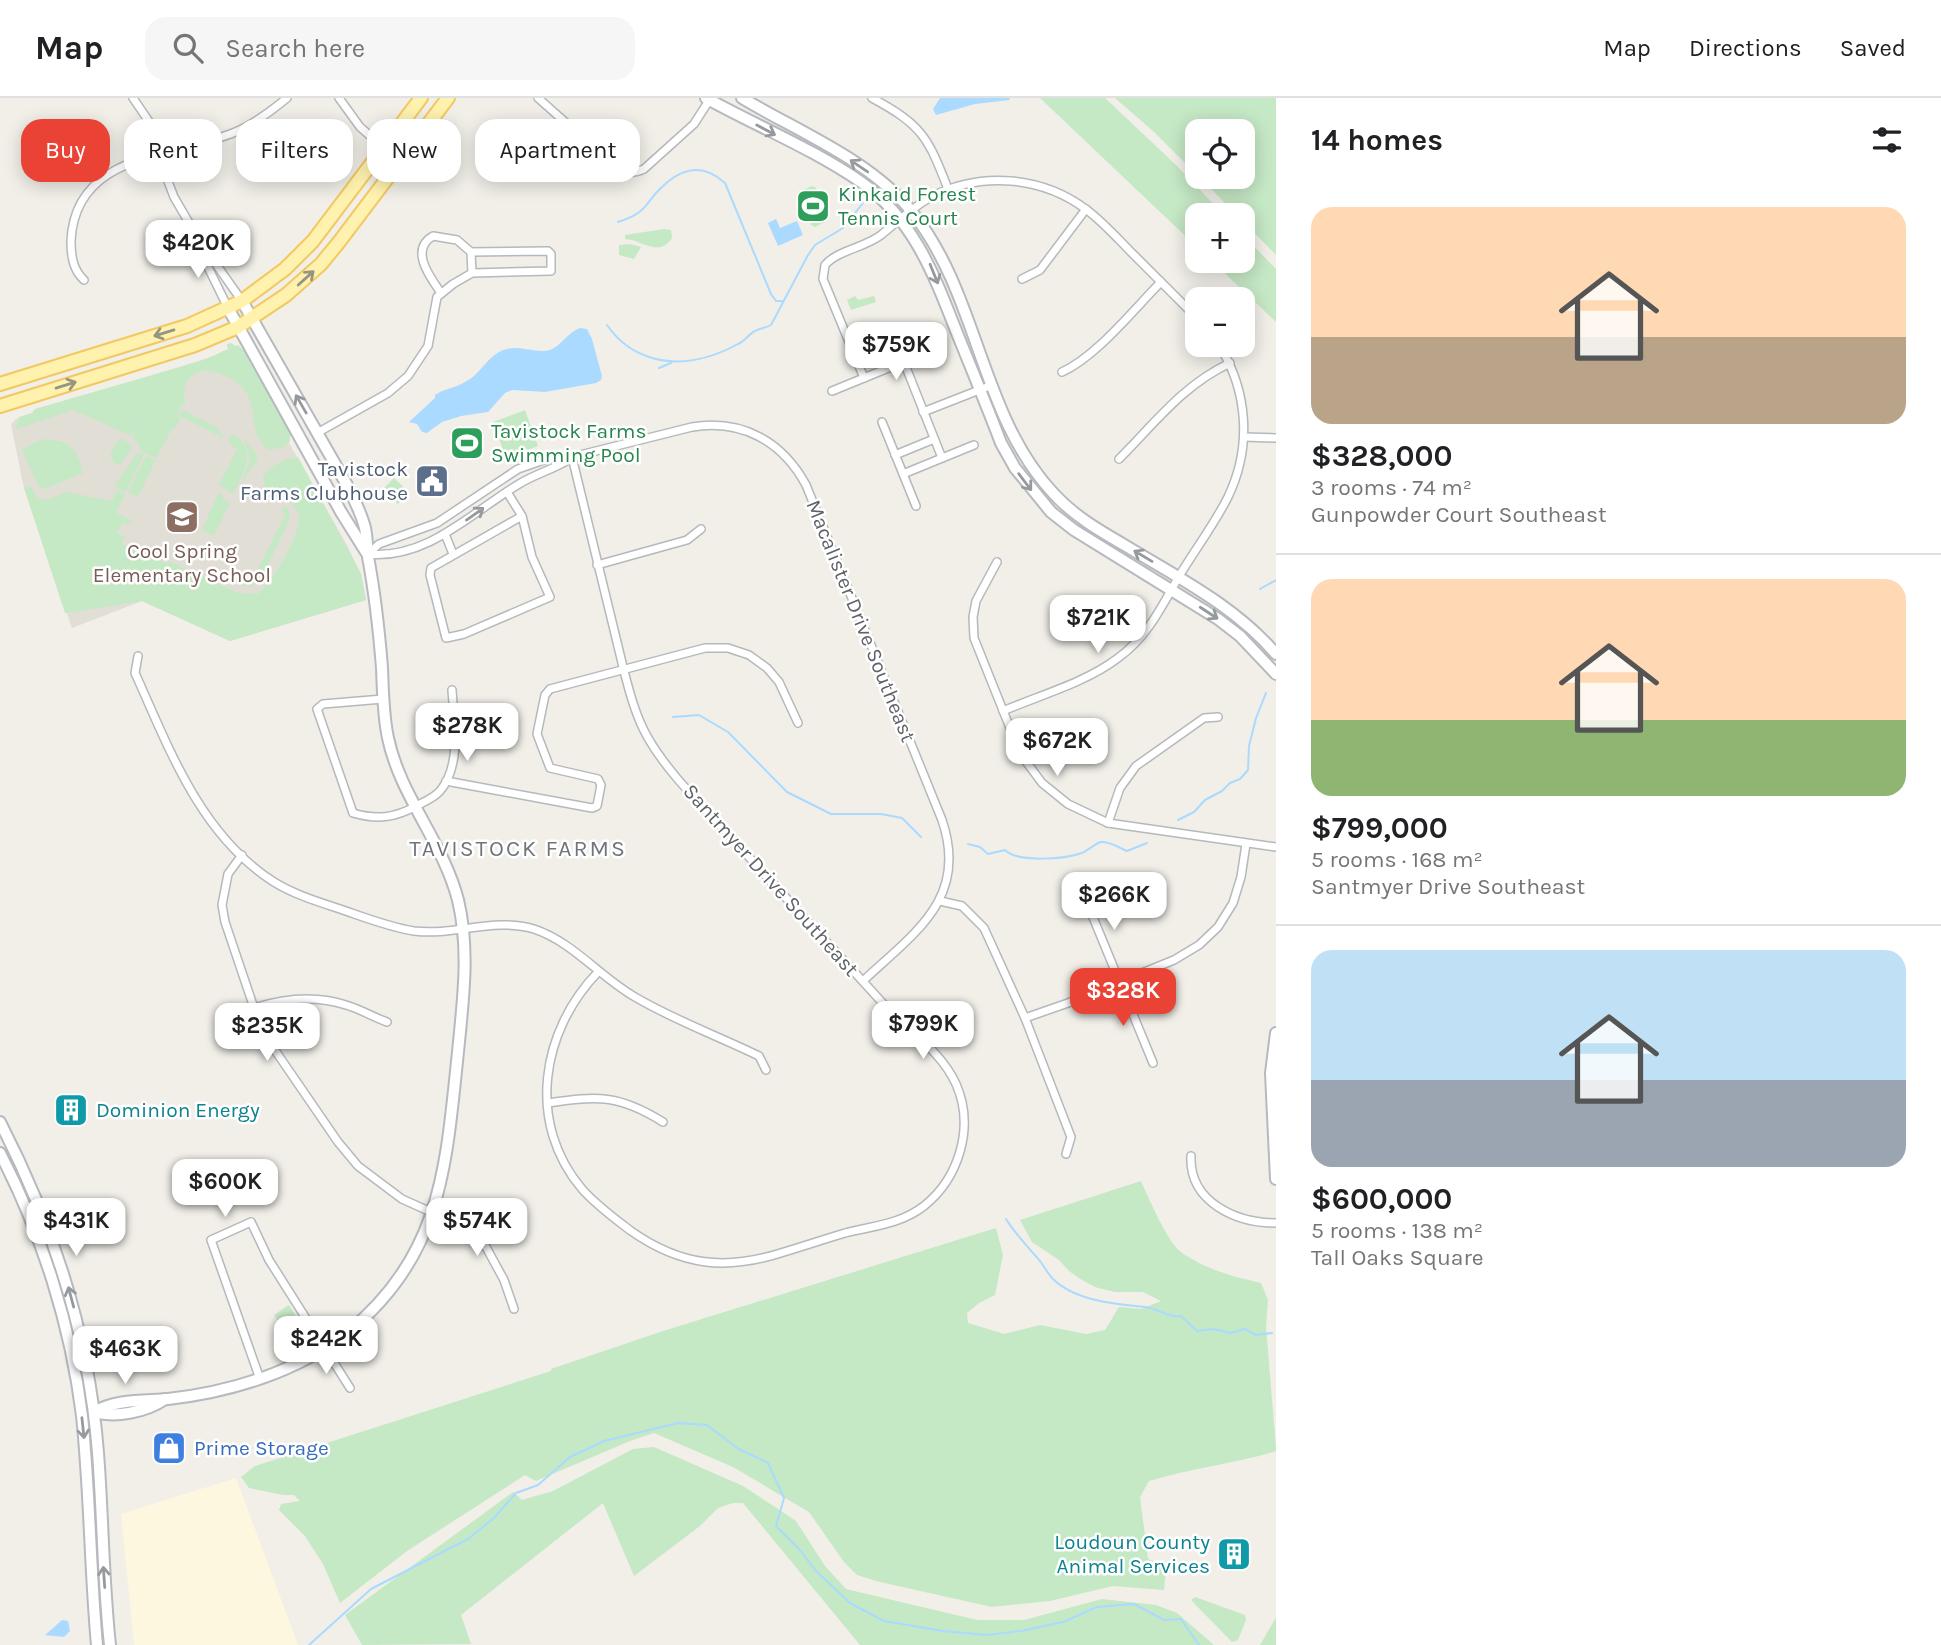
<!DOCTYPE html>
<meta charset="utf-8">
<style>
body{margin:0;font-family:Karla,sans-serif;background:#f6f6f6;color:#202124;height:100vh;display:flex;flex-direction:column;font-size:26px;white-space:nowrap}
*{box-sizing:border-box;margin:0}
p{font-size:23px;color:#757577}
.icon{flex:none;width:38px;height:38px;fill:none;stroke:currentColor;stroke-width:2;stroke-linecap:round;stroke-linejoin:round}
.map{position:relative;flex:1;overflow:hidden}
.sheet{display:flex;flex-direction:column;background:#fff;width:665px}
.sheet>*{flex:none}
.banner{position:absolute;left:21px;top:21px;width:665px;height:63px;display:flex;gap:14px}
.buttons{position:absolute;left:1185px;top:21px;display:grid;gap:14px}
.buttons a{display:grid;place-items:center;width:70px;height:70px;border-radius:14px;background:#fff;box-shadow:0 4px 18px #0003;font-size:35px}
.price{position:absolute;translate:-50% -60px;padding:0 16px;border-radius:14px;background:#fff;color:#222;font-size:23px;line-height:46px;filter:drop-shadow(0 2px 4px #0008)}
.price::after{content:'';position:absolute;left:50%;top:42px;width:21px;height:16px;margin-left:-10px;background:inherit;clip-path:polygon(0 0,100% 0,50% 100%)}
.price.on{background:#ea4335;color:#fff}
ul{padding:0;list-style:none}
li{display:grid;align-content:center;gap:14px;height:371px;padding:0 35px}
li+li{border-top:2px solid #e0e0e0}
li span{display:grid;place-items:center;height:217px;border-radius:21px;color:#555}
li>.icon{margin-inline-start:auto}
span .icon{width:126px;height:126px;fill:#fffc;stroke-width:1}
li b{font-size:30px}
h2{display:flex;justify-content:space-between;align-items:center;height:84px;padding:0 35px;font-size:30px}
.tag{padding:0 24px;border-radius:21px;background:#fff;box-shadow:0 4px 18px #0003;font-size:24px;line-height:63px}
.tag.on{background:#ea4335;color:#fff}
header{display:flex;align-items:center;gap:42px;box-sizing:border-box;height:98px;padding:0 35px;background:#fff;border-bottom:2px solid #e0e0e0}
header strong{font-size:33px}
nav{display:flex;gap:38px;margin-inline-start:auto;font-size:24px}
.search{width:490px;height:63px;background:#f6f6f6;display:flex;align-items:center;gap:18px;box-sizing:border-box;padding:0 24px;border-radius:21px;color:#757577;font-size:26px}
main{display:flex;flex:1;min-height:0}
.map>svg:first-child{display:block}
.commercial{fill:#fef7e0}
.education{fill:#e1ded6}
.green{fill:#c5e8c5}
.water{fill:#aadaff}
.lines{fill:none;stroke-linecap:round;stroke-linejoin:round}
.stream{stroke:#aadaff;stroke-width:2}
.street-casing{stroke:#b5b8bc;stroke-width:10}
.secondary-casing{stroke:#b6babf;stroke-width:14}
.primary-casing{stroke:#f2c960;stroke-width:16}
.street{stroke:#fff;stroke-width:7}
.secondary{stroke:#fff;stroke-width:10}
.primary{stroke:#fff2af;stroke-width:12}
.oneway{stroke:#979a9d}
.oneway2{stroke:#979581}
.labels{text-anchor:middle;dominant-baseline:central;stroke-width:5;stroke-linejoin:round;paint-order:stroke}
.leisure-label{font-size:21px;fill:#27864d;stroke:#fff;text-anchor:start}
.service-label{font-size:21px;fill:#4e5e75;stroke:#fff;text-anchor:end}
.education-label{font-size:21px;fill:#785e54;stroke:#fff}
.street-label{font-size:21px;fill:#5f6368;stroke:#fff}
.culture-label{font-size:21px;fill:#0d838f;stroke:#fff;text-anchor:start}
.shop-label{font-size:21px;fill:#366cbe;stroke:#fff;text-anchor:start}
.neighbourhood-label{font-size:23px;letter-spacing:2px;fill:#70757a;stroke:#fff}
</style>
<header>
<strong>Map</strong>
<div class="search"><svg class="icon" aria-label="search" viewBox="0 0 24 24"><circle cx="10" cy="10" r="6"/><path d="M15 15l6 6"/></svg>Search here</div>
<nav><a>Map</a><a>Directions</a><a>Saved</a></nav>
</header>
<main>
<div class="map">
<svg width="1276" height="1547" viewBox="0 0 1276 1547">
<rect width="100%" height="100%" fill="#f1efe8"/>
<!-- commercial -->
<path class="commercial" d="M236,1380L298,1547H134L121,1416Z"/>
<!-- education -->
<path class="education" d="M233,252L254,283L347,447L361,476L366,502L230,543L142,503L72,530L23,386L11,326L16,321Z"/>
<!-- green -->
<g class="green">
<path d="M1040,0H1105L1176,67L1224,117H1197V149Z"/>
<path d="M1115,0H1276V157L1243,123L1242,117H1237L1199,79H1242V33H1197V77L1153,33Z"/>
<path d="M812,88L816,90L828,119L827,123L815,129L811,127L798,97L800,93Z"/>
<path d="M664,131L671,132L672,140C659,160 643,142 625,141V137Z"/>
<path d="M1243,137L1276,171V224L1212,163H1242Z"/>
<path d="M630,146L641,149L634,161L619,157V147Z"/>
<path d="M855,198L858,202L874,198L876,204L851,212L847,202Z"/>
<path d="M231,245L235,248L238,247L245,254L290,334V343L284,349L269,352C239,331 273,292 215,274C206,271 197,272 190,280C183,288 184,296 185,306L181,308L176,321L182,312L215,328L225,341L181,319L175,331L172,330L156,361L139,351V346L133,340L140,322L132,338L73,312L16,331L19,319L32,315L35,311L204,262L228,251L227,246Z"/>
<path d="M525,312L538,348L506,360L493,324Z"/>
<path d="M232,336C259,350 243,376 233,396L219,387L237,351L228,345Z"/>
<path d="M244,340L256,355L257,363L241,385L250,362Z"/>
<path d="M45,341C71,343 77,351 83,375L44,391L38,387L22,352L33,345Z"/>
<path d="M121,341L130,345L132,349L121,366H115L110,358L115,346Z"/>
<path d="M138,354L144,357L126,394L115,388Z"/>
<path d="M146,358L155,363L138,399L128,394Z"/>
<path d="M298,359L361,476L366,502L230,543L142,503L65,515L24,390L30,388L38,400L47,402L66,394L112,403L117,392L125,396L116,415L132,423L126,427L123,425L117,435L125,439L121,446L167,466L169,463L237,495L258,496C272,483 307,430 297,412C290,401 275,396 265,390L263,379C269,368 286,360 298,359Z"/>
<path d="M394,380L409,394L398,406L383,391Z"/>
<path d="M221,395L223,401L230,404L214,438L202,432L218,396Z"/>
<path d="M283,409L288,411L290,421L261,481L251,489L238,485L236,480L239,478L252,483L285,417L281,413Z"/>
<path d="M1141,1083C1148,1099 1168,1145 1181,1154C1204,1171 1234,1179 1261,1185L1268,1202L1266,1229L1276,1350V1353C1234,1366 1191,1370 1149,1383L1140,1399L1148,1461L1160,1466L1166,1472L1164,1492L1113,1488L1050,1503L992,1509L880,1484L857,1477L844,1464L809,1414L733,1369L654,1335L630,1343L536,1383L525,1377L407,1453L340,1505L323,1466L305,1438L279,1412L281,1406L300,1403L294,1397H283L249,1390L241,1379L255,1368L551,1273V1271L660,1234L996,1130L1003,1157L995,1197L979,1205L967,1215L968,1225L1004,1236L1040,1227L1086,1236L1105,1232L1119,1209L1141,1211L1161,1203L1143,1194H1115L1095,1189L1082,1182L1069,1173L1059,1162L1032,1144L1020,1122Z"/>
<path d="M289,1207L309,1239L294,1248L274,1217Z"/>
<path d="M654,1349L743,1388L796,1423L825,1468L846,1491L977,1522H1024L1102,1501L1156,1507L1177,1515L1214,1547H860L743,1405H733L718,1410L700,1428L634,1478L603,1405L461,1517L471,1546L362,1547L345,1517L513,1394L522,1402L553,1393L633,1351Z"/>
<path d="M1195,1499L1245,1517L1246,1522L1238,1542L1232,1544L1191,1502Z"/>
<path d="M1276,1520V1547H1260L1275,1521Z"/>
</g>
<!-- water -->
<g class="water">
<path d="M940,0H1009L1010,2L975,6L936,17L933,11Z"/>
<path d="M776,121L780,130L797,123L803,137L778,148L768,125Z"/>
<path d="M580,230L587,231L592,241L602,278L601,282L596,285L545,294L512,292L505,295L488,314L461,318L442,324L427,335L422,334L417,326L409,324L435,300V297C445,290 456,290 465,284C482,276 487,256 507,251C521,247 536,256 550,252C561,248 568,234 580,230Z"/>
<path d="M475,331L483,344L461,358L453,346Z"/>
<path d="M62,1522L68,1523L70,1533L64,1539L45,1537Z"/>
</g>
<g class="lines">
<!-- stream -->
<g class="stream">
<path d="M618,124C624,122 633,119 638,115C646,110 651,100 657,94C678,71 701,63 725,85L771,196L776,203H782"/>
<path d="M607,227C618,243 631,253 649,259C679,269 711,261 738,246C745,243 749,236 755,233C760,230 766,230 771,227L808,157L815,147L843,130L863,105"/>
<path d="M659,270L671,265"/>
<path d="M1260,491L1276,482"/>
<path d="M673,619L699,617L728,634L787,694L831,716H881L902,720L921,739"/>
<path d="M1178,722L1194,714L1205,702L1222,693L1230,685L1240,681L1248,672L1249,648L1256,620L1266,595"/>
<path d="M968,746L980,749L988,756L1005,752C1018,765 1065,761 1082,755C1087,753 1096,745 1101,744C1110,743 1119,750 1127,753L1147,745"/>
<path d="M1006,1121C1016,1137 1028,1149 1040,1163C1044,1168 1048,1176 1053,1181C1075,1203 1116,1206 1145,1209C1158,1210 1167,1220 1181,1218L1197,1233L1213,1231L1231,1235L1245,1231L1256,1237L1272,1235"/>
<path d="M309,1547L371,1491L468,1441L494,1420L516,1395L538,1387L570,1359L604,1343L678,1325L707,1327L737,1350L768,1365L784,1400L776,1428L800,1452L816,1473L850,1505L884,1523L943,1533L987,1537L1021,1533L1063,1524L1097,1509L1134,1506L1164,1522L1181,1521L1199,1547"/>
</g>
<!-- street casing -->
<g class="street-casing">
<g id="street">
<path d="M133,0L152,28L164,73L174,99L199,142L242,203"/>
<path d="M339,0L360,29L400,64"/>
<path d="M538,0L617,70C627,75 633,76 644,71L694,26L710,1"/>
<path d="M872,0C922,27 928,39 948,91"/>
<path d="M200,146L206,165L228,210"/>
<path d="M1022,181L1040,172L1086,111"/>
<path d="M84,182C73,172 71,158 71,143C75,55 172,59 233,35C253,27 270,14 287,0"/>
<path d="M441,195C430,179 409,152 433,138L457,142L471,154L548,153L551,156V173L472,175"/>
<path d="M896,244L942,360"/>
<path d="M855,260L927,231"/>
<path d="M1062,274C1097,258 1133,212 1161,184"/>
<path d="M864,280L823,181L825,167C838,152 864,150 881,137C897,124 913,109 931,99C981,73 1042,78 1087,112C1104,125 1118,141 1133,156C1154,177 1176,199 1197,220"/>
<path d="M832,293L903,264"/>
<path d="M923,314L992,287"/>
<path d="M882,324L916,408"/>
<path d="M317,335L388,295L408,278L428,248L437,199L453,186L472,175L471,154"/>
<path d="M1244,339L1276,340"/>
<path d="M895,357L934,341"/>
<path d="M572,359L624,573C630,596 636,619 648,640C667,673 696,701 722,729C776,790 832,849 887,910C911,935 941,953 956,986C975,1029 959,1080 924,1108C901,1126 873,1128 845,1135C825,1141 804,1148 784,1154C726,1173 681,1168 631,1133C614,1120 596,1107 582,1091C526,1025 541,933 598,874"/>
<path d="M1119,361C1155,325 1183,287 1230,265"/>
<path d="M903,376L974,347"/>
<path d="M507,394L522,418L532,459L550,499L464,536L446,540L430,477L431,470L522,418"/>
<path d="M445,436L453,456"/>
<path d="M368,456L379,446L437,425L518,371L544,362L572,359L692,329C742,321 782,343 806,387L942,722C969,801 914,835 863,883"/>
<path d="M368,456C427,462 472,414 519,386C535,376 552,372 568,362"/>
<path d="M997,464L976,503L973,519L974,540L1014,640L1022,658L1042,685L1068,706L1108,725L1276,749"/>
<path d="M597,467L687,442L701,431"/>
<path d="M138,558L135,575C169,650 200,737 274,784C295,797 319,804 343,812C366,820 389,829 414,833C455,838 494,819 534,831C573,844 600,879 635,899C674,922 718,938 759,958L766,972"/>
<path d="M383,601L323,606L317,611L353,715C376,722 395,720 416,708C424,704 434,700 440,693C462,667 454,623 452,592"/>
<path d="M1003,613C1040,597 1085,585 1118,560C1147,539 1161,510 1178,480C1194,453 1214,427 1228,399C1252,349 1248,293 1219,247"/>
<path d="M446,683L592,710L597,708L601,687L598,681L550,670L537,636L545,597L550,591L705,550H728L749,557L767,570L779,584L798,625"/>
<path d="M1108,725L1120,690L1136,668L1204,620L1218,619"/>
<path d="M242,757L228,776L222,807L225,824L254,910L270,945L338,1044L358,1068L402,1101L451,1123L486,1149L504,1182L514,1211"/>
<path d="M1083,795L1153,965"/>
<path d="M940,803L962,808L984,830L1025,920L1071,1039L1066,1056"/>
<path d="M254,910C285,900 315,897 346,907C360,911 373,919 387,924"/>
<path d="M1025,920L1068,905L1174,862L1199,847L1218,829L1233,805L1241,779L1246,746"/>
<path d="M548,1005C598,998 618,996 663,1024"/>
<path d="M1191,1058C1189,1104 1236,1125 1276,1125"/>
<path d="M260,1281L211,1142L251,1124L269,1162L350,1290"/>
</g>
</g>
<!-- secondary casing -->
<g class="secondary-casing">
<g id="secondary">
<path d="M706,0C757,28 813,51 861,84C914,121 935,179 957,235C972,272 987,308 1001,345L1015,370L1051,414L1074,432L1218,521L1240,538L1276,576"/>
<path d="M742,0C797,33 872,63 912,114C979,197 980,318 1054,396C1074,418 1100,433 1126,448C1179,480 1236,509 1276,556"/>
<path d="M228,210L341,414L366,454"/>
<path d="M1276,935L1271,975L1276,1081"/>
<path d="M0,1024C54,1129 89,1237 98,1355C103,1419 103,1483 110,1547"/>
<path d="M0,1055C42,1136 71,1228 82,1318C90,1394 90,1471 97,1547"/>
<path d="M94,1314C116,1301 143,1303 168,1301C231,1294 297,1274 348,1234C443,1157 446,1066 458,954C463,902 470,852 458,802C443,744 400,698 388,640C383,617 383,593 382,570C379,532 375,496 368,459C367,449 367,439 365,430C361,414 354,401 347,387L242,203"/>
<path d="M94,1314C116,1320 146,1314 165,1301"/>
</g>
</g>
<!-- primary casing -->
<g class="primary-casing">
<g id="primary">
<path d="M0,286L187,228L242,203L285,171L313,143L421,0"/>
<path d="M0,308L195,247L238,229L286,197L321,166L339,144L448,0"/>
</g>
</g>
<!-- street -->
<use href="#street" class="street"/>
<!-- secondary -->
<use href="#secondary" class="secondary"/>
<!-- primary -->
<use href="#primary" class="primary"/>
</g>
<!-- one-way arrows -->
<defs><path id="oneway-shaft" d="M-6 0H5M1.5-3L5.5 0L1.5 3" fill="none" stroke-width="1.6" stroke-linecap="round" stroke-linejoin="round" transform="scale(1.75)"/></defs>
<g class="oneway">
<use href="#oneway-shaft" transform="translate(766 32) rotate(28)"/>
<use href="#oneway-shaft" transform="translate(859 68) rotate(-146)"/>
<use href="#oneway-shaft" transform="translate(934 176) rotate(68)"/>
<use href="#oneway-shaft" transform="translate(301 306) rotate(-120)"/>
<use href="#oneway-shaft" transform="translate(1025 384) rotate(53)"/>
<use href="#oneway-shaft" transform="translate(475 416) rotate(-35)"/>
<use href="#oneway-shaft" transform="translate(1143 458) rotate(-149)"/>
<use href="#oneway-shaft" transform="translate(1209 515) rotate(33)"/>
<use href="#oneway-shaft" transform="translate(71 1199) rotate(-105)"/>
<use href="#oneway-shaft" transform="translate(83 1330) rotate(84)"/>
<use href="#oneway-shaft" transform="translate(104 1479) rotate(-94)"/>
</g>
<g class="oneway2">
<use href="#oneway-shaft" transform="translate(306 180) rotate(-42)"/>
<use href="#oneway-shaft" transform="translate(164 235) rotate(163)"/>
<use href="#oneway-shaft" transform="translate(66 287) rotate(-17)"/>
</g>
<!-- icons -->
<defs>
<g id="stadium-square" transform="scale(1.75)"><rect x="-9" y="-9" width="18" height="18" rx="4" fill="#2e9e5b" stroke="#fff"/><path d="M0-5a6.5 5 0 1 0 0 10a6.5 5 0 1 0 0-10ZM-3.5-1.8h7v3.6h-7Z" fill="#fff"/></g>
<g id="civic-square" transform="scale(1.75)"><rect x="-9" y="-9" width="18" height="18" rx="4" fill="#5c6f8a" stroke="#fff"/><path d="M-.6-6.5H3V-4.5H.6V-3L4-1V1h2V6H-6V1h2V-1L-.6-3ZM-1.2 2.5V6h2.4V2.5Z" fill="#fff"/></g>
<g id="school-square" transform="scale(1.75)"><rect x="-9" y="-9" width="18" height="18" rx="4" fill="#8d6e63" stroke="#fff"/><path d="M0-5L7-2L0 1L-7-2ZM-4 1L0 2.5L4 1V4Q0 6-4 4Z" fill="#fff"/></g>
<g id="building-square" transform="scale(1.75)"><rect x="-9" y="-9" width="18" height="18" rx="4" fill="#0f9aa8" stroke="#fff"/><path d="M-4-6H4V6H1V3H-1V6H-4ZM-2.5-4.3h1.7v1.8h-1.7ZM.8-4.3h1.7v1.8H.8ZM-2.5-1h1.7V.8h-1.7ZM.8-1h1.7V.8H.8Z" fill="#fff"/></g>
<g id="shop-square" transform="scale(1.75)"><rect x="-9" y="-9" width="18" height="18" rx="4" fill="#3f7fe0" stroke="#fff"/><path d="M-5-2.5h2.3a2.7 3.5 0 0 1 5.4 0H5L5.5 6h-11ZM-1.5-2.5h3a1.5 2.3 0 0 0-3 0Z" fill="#fff"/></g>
</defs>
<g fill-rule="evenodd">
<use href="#stadium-square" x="813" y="108"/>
<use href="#stadium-square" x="467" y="345"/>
<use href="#civic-square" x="432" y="383"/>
<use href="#school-square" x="182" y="419"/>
<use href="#building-square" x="71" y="1012"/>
<use href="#shop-square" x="169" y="1350"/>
<use href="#building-square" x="1234" y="1456"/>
</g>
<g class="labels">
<!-- leisure labels -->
<g class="leisure-label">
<text x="838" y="96">Kinkaid Forest<tspan x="838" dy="24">Tennis Court</tspan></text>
<text x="491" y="333">Tavistock Farms<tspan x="491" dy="24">Swimming Pool</tspan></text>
</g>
<!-- service labels -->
<g class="service-label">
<text x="408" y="371">Tavistock<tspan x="408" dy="24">Farms Clubhouse</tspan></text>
</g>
<!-- education labels -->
<g class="education-label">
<text x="182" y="453">Cool Spring<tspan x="182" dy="24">Elementary School</tspan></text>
</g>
<!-- street labels -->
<g class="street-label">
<text transform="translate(861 523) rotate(68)">Macalister Drive Southeast</text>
<text transform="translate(771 782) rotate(48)">Santmyer Drive Southeast</text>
</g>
<!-- culture labels -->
<g class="culture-label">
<text x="96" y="1012">Dominion Energy</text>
<text x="1210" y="1444" text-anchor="end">Loudoun County<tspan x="1210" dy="24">Animal Services</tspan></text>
</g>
<!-- shop labels -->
<g class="shop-label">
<text x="194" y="1350">Prime Storage</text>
</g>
<!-- neighbourhood labels -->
<g class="neighbourhood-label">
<text x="518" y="750">TAVISTOCK FARMS</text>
</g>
</g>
</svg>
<div class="buttons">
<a><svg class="icon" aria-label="locate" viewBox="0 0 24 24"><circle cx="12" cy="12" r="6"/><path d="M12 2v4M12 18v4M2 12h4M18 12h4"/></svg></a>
<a>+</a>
<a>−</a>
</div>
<b class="price" style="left:198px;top:182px">$420K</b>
<b class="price" style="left:896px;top:284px">$759K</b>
<b class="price" style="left:1098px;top:557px">$721K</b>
<b class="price" style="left:467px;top:665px">$278K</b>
<b class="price" style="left:1057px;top:680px">$672K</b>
<b class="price" style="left:1114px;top:834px">$266K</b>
<b class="price on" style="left:1123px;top:930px">$328K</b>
<b class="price" style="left:923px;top:963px">$799K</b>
<b class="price" style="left:267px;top:965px">$235K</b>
<b class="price" style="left:225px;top:1121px">$600K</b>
<b class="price" style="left:76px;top:1160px">$431K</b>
<b class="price" style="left:477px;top:1160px">$574K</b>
<b class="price" style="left:326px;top:1278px">$242K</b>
<b class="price" style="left:125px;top:1288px">$463K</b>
<div class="banner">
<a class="tag on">Buy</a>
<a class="tag">Rent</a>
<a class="tag">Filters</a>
<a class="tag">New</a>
<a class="tag">Apartment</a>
</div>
</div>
<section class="sheet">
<h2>14 homes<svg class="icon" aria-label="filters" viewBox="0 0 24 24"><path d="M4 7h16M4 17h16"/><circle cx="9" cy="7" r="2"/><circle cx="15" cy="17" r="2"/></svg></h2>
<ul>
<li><span style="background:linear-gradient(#ffd9b3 60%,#b9a48a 0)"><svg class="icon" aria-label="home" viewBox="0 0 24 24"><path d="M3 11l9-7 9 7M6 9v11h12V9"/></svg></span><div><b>$328,000</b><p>3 rooms · 74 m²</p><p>Gunpowder Court Southeast</p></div></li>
<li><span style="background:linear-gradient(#ffd9b3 65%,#8fb573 0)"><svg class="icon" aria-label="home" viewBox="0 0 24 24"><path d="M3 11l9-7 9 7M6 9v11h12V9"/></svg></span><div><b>$799,000</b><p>5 rooms · 168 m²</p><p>Santmyer Drive Southeast</p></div></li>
<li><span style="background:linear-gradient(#bfe0f5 60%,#9aa5b1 0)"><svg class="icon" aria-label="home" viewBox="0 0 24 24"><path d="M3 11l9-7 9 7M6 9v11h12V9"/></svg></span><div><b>$600,000</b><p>5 rooms · 138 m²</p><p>Tall Oaks Square</p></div></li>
</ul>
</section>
</main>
